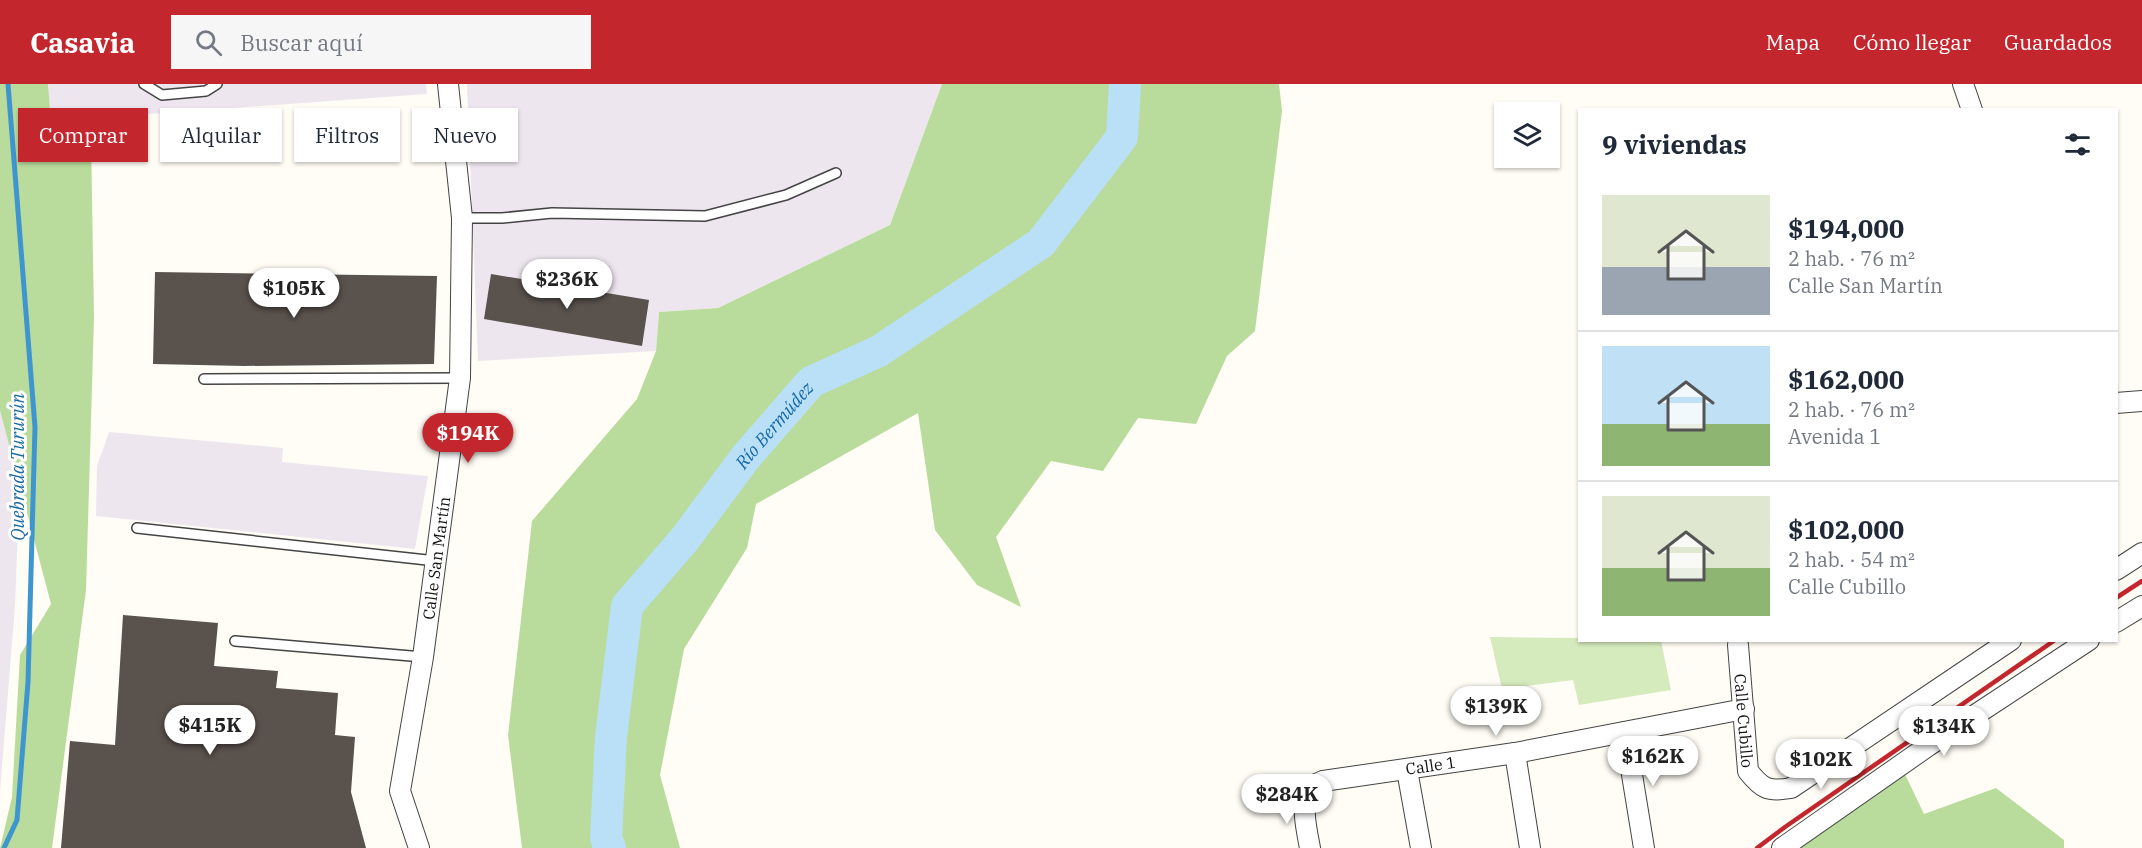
<!DOCTYPE html>
<html lang="es">
<meta charset="utf-8">
<style>
body{margin:0;font-family:"IBM Plex Serif",serif;background:#f6f6f7;color:#1f2937;height:100vh;display:flex;flex-direction:column;font-size:22px;white-space:nowrap}
*{box-sizing:border-box;margin:0}
p{font-size:20px;color:#747a83}
.icon{flex:none;width:33px;height:33px;fill:none;stroke:currentColor;stroke-width:2;stroke-linecap:round;stroke-linejoin:round}
.map{position:relative;flex:1;overflow:hidden}
.drawer{position:absolute;left:1578px;top:24px;width:540px;height:534px;display:flex;flex-direction:column;background:#fff;border-radius:0px;box-shadow:0 2px 4px #0004}
.drawer>*{flex:none}
.guide{position:absolute;left:18px;top:24px;width:570px;height:54px;display:flex;gap:12px}
.buttons{position:absolute;left:1494px;top:18px;display:grid;gap:12px}
.buttons a{display:grid;place-items:center;width:66px;height:66px;border-radius:0px;background:#fff;box-shadow:0 2px 4px #0004;font-size:30px}
.price{position:absolute;translate:-50% -51px;padding:0 14px;border-radius:21px;background:#fff;color:#222;font-size:20px;line-height:39px;filter:drop-shadow(0 2px 3px #0008)}
.price::after{content:'';position:absolute;left:50%;top:36px;width:18px;height:14px;margin-left:-9px;background:inherit;clip-path:polygon(0 0,100% 0,50% 100%)}
.price.selected{background:#c4262e;color:#fff}
ul{padding:0;list-style:none}
li{display:flex;align-items:center;gap:18px;height:150px;padding:0 24px}
li+li{border-top:2px solid #e0e1e3}
li span{display:grid;place-items:center;flex:none;width:168px;height:120px;border-radius:0px;color:#555}
li>.icon{margin-inline-start:auto}
span .icon{width:72px;height:72px;fill:#fffc;stroke-width:1}
li b{font-size:26px}
h2{display:flex;justify-content:space-between;align-items:center;height:72px;padding:0 24px;font-size:26px}
.pill{padding:0 21px;border-radius:0px;background:#fff;box-shadow:0 2px 4px #0004;font-size:21px;line-height:54px}
.pill.selected{background:#c4262e;color:#fff}
header{display:flex;align-items:center;gap:36px;box-sizing:border-box;height:84px;padding:0 30px;background:#c4262e;color:#fff}
header strong{font-size:28px}
nav{display:flex;gap:33px;margin-inline-start:auto;font-size:21px}
.search{width:420px;height:54px;background:#f6f6f7;display:flex;align-items:center;gap:15px;box-sizing:border-box;padding:0 21px;border-radius:0px;color:#747a83;font-size:22px}
.map>svg:first-child{display:block}
.industrial{fill:#eee6ef}
.green{fill:#d5ebbd}
.forest{fill:#b9dc9c}
.lines{fill:none;stroke-linecap:round;stroke-linejoin:round}
.stream{stroke:#3f96cf;stroke-width:5}
.river{stroke:#b9e0f7;stroke-width:32}
.building{fill:#5a524d}
.lane-casing{stroke:#444;stroke-width:12}
.street-casing{stroke:#444;stroke-width:22}
.lane{stroke:#fff;stroke-width:9}
.street{stroke:#fff;stroke-width:20}
.rail{stroke:#c4262e;stroke-width:4.5}
.labels{text-anchor:middle;dominant-baseline:central;stroke-width:6;stroke-linejoin:round;paint-order:stroke}
.street-label{font-size:16px;fill:#111;stroke:#fff}
.water-label{font-size:18px;font-style:italic;fill:#1768a6;stroke:#fff}
</style>
<header>
<strong>Casavia</strong>
<div class="search"><svg class="icon" aria-label="search" viewBox="0 0 24 24"><circle cx="10" cy="10" r="6"/><path d="M15 15l6 6"/></svg>Buscar aquí</div>
<nav><a>Mapa</a><a>Cómo llegar</a><a>Guardados</a></nav>
</header>
<div class="map">
<svg width="2142" height="764" viewBox="0 0 2142 764">
<rect width="100%" height="100%" fill="#fffdf5"/>
<!-- industrial -->
<g class="industrial">
<path d="M48,0H426L427,10L51,37Z"/>
<path d="M467,0H942L890,141L718,224L659,228L656,267L478,277Z"/>
<path d="M0,229L12,307L18,445L15,522L0,707Z"/>
<path d="M109,348L283,364L282,378L428,392L415,465L96,432L97,382Z"/>
</g>
<!-- green -->
<path class="green" d="M1490,553L1579,554L1580,556L1661,557L1671,606L1579,621L1573,596L1502,605Z"/>
<!-- forest -->
<g class="forest">
<path d="M0,0H48L51,37L91,54L94,233L86,506L52,764H0L12,713L20,571L51,520L0,326Z"/>
<path d="M942,0H1279L1282,27L1255,247L1227,272L1196,340L1138,334L1103,387L1051,377L996,453L1021,523L977,501L935,446L918,329L756,420L747,464L684,565L660,691L680,764H522L508,651L532,437L637,315L656,267L659,228L718,224L890,141Z"/>
<path d="M1903,686L1924,730L1996,704L2064,756V764H1792Z"/>
</g>
<g class="lines">
<!-- stream -->
<path class="stream" d="M4,764L17,736L28,598L35,343L8,0"/>
<!-- river -->
<path class="river" id="s1" d="M610,764L606,754L611,653L627,522L684,456L745,374L811,298L879,267L1041,159L1122,53L1125,0"/>
</g>
<!-- building -->
<g class="building">
<path d="M155,188L437,192L434,280L244,282L153,280Z"/>
<path d="M491,190L649,216L642,262L484,235Z"/>
<path d="M123,531L218,539L214,582L278,587L276,604L338,609L335,651L355,653L351,708L366,764H61L70,657L115,661Z"/>
</g>
<g class="lines">
<!-- lane casing -->
<g class="lane-casing">
<g id="lane">
<path d="M144,0L162,11L206,7L217,0"/>
<path d="M462,134H502L552,129L705,132L786,111L836,89"/>
<path d="M204,295L460,294"/>
<path d="M137,444L436,477"/>
<path d="M235,557L423,573"/>
</g>
</g>
<!-- street casing -->
<g class="street-casing">
<g id="street">
<path d="M1963,0L1972,26"/>
<path d="M2116,319L2142,317"/>
<path d="M2116,486L2142,469"/>
<path d="M2116,538L2142,522"/>
<path id="s2" d="M1738,561L1748,687C1762,705 1768,708 1791,704L2011,556"/>
<path d="M1625,648L1644,764"/>
<path d="M1515,669L1530,764"/>
<path d="M1407,686L1421,764"/>
<path id="s3" d="M419,764L400,707L423,573L460,294L462,134L448,0"/>
<path id="s4" d="M1310,764C1306,743 1301,723 1309,703L1323,697L1515,669L1744,625"/>
<path d="M1782,764L1928,662L2089,556"/>
</g>
</g>
<!-- lane -->
<use href="#lane" class="lane"/>
<!-- street -->
<use href="#street" class="street"/>
<!-- rail -->
<g class="rail">
<path d="M2116,514L2142,497"/>
<path d="M1757,764L1785,743L2055,556"/>
</g>
</g>
<g class="labels">
<!-- street labels -->
<g class="street-label">
<text stroke="none"><textPath href="#s3" startOffset="296">Calle San Martín</textPath></text>
<text stroke="none"><textPath href="#s2" startOffset="76">Calle Cubillo</textPath></text>
<text stroke="none"><textPath href="#s4" startOffset="186">Calle 1</textPath></text>
</g>
<!-- water labels -->
<g class="water-label">
<text stroke="none"><textPath href="#s1" startOffset="477">Río Bermúdez</textPath></text>
<text transform="translate(17 383) rotate(-90)">Quebrada Tururún</text>
</g>
</g>
</svg>
<div class="buttons">
<a><svg class="icon" aria-label="layers" viewBox="0 0 24 24"><path d="M12 4l9 5-9 5-9-5zM3 14l9 5 9-5"/></svg></a>
</div>
<b class="price" style="left:567px;top:226px">$236K</b>
<b class="price" style="left:294px;top:235px">$105K</b>
<b class="price selected" style="left:468px;top:380px">$194K</b>
<b class="price" style="left:1496px;top:653px">$139K</b>
<b class="price" style="left:210px;top:672px">$415K</b>
<b class="price" style="left:1944px;top:673px">$134K</b>
<b class="price" style="left:1653px;top:703px">$162K</b>
<b class="price" style="left:1821px;top:706px">$102K</b>
<b class="price" style="left:1287px;top:741px">$284K</b>
<div class="guide">
<a class="pill selected">Comprar</a>
<a class="pill">Alquilar</a>
<a class="pill">Filtros</a>
<a class="pill">Nuevo</a>
</div>
<section class="drawer">
<h2>9 viviendas<svg class="icon" aria-label="filters" viewBox="0 0 24 24"><path d="M4 7h16M4 17h16"/><circle cx="9" cy="7" r="2"/><circle cx="15" cy="17" r="2"/></svg></h2>
<ul>
<li><span style="background:linear-gradient(#dfe7d0 60%,#9aa5b1 0)"><svg class="icon" aria-label="home" viewBox="0 0 24 24"><path d="M3 11l9-7 9 7M6 9v11h12V9"/></svg></span><div><b>$194,000</b><p>2 hab. · 76 m²</p><p>Calle San Martín</p></div></li>
<li><span style="background:linear-gradient(#bfe0f5 65%,#8fb573 0)"><svg class="icon" aria-label="home" viewBox="0 0 24 24"><path d="M3 11l9-7 9 7M6 9v11h12V9"/></svg></span><div><b>$162,000</b><p>2 hab. · 76 m²</p><p>Avenida 1</p></div></li>
<li><span style="background:linear-gradient(#dfe7d0 60%,#8fb573 0)"><svg class="icon" aria-label="home" viewBox="0 0 24 24"><path d="M3 11l9-7 9 7M6 9v11h12V9"/></svg></span><div><b>$102,000</b><p>2 hab. · 54 m²</p><p>Calle Cubillo</p></div></li>
</ul>
</section>
</div>
